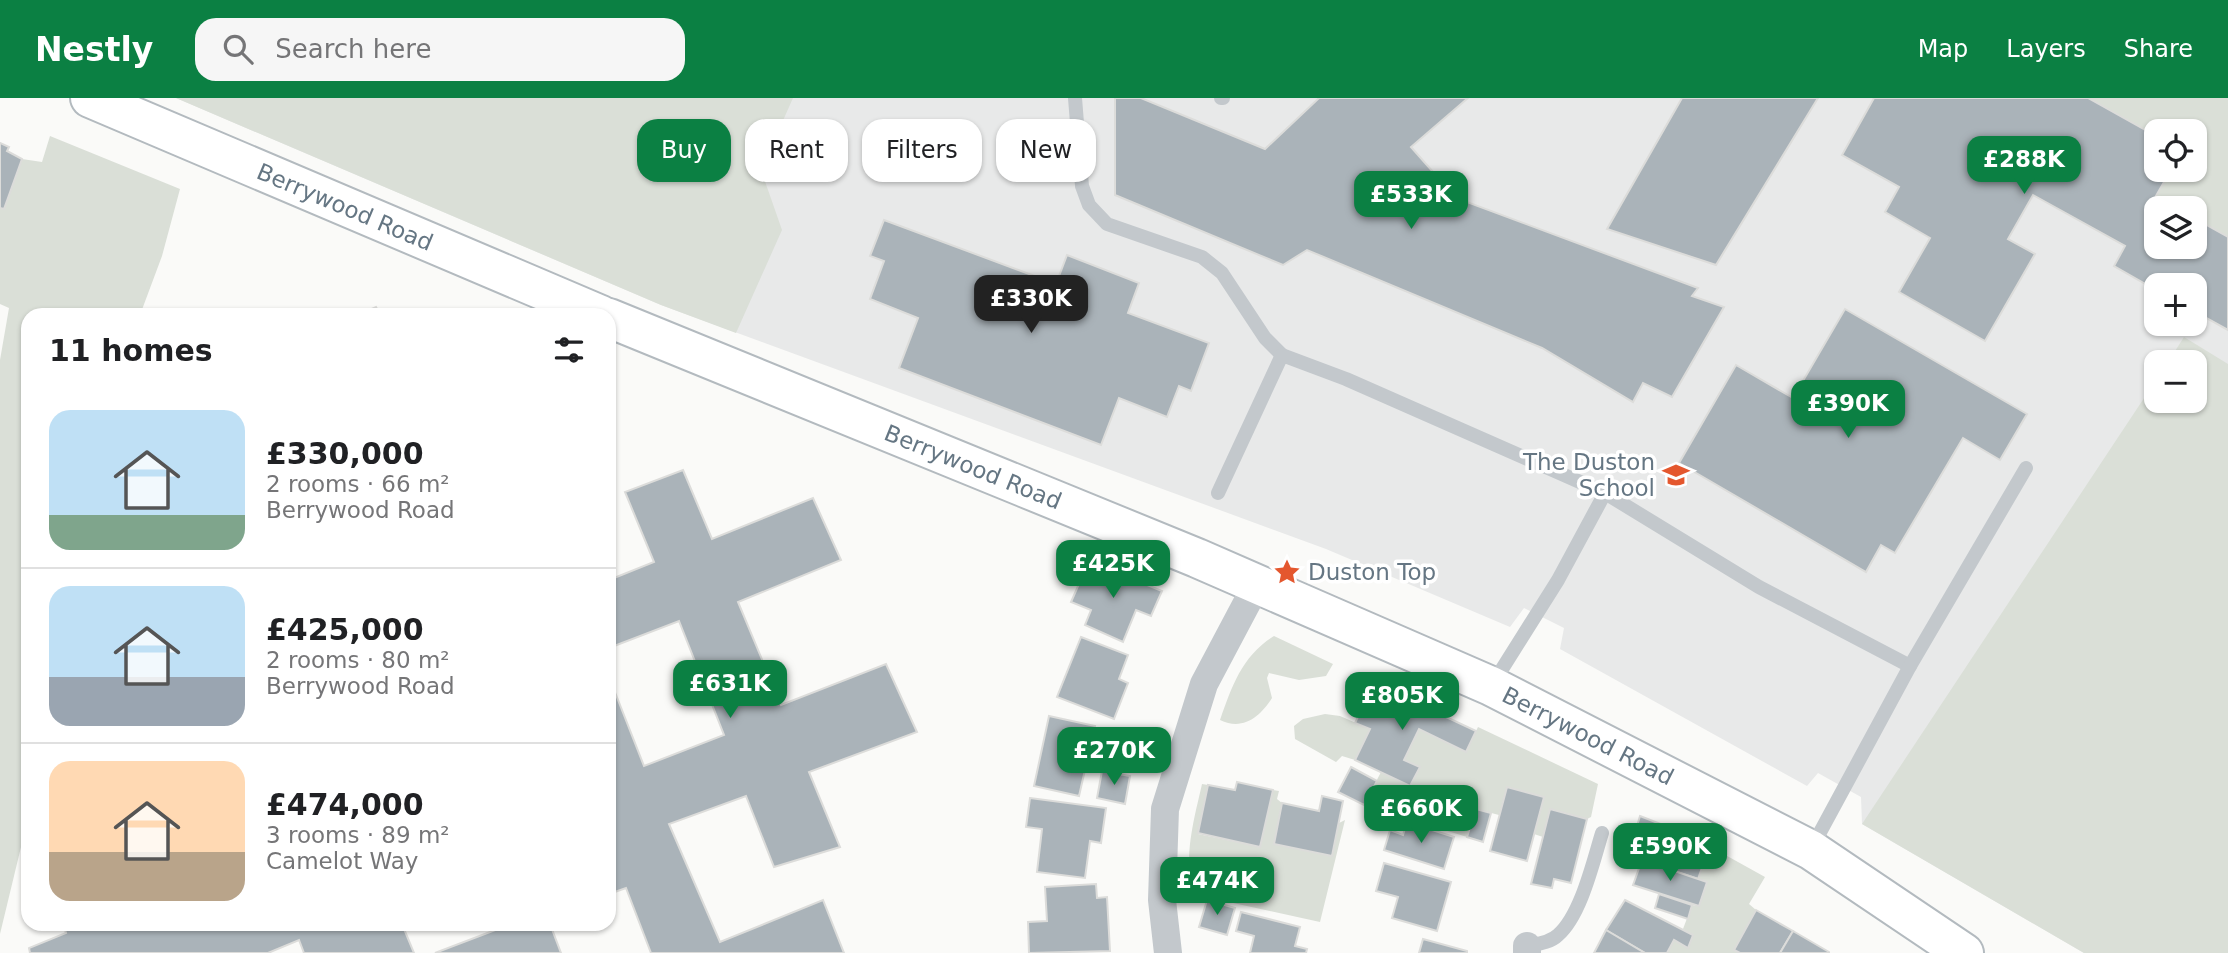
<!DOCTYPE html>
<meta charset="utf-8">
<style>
body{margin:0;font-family:"DejaVu Sans",sans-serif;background:#f6f6f6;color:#202124;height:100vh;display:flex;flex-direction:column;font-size:26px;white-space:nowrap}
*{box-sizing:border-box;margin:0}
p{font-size:23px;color:#757577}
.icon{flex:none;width:38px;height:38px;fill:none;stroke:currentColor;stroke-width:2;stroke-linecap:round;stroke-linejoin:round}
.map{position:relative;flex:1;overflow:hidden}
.panel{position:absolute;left:21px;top:210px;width:595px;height:623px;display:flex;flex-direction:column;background:#fff;border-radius:21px;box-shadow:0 2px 5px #0004}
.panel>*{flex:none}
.hud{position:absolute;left:637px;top:21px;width:665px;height:63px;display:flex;gap:14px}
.controls{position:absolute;left:2144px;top:21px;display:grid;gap:14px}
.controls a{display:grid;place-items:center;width:63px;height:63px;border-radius:14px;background:#fff;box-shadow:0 2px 5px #0004;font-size:35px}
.price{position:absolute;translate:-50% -60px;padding:0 16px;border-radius:14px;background:#0b8043;color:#fff;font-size:23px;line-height:46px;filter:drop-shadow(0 2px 4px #0008)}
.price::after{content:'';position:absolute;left:50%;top:42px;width:21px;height:16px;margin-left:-10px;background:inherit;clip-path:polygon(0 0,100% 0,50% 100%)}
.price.on{background:#222;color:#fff}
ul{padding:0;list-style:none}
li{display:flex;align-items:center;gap:21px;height:175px;padding:0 28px}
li+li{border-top:2px solid #e0e0e0}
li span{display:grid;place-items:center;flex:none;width:196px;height:140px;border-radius:21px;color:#555}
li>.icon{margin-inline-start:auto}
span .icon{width:84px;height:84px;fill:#fffc;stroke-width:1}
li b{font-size:30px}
h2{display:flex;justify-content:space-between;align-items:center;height:84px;padding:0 28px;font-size:30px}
.pill{padding:0 24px;border-radius:21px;background:#fff;box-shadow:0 2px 5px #0004;font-size:24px;line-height:63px}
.pill.on{background:#0b8043;color:#fff}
header{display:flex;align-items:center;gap:42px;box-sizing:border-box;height:98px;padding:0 35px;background:#0b8043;color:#fff}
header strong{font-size:33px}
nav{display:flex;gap:38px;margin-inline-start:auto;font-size:24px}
.search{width:490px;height:63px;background:#f6f6f6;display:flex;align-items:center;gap:18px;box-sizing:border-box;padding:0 24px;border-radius:21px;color:#757577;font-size:26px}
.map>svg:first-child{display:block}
.built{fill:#e8e9e9;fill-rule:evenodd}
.green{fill:#dadfd7}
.building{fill:#aab3b9;stroke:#dcdcda;stroke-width:2}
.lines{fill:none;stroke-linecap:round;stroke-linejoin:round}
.secondary-casing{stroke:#b3babf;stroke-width:42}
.lane{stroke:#c3c8cc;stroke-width:14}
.street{stroke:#c3c8cc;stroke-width:28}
.secondary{stroke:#fff;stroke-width:38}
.labels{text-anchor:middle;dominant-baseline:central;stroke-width:7;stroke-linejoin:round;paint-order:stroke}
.street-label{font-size:23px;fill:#657683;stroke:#fff}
.poi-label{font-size:23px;fill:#657683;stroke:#fff;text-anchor:end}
</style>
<header>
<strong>Nestly</strong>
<div class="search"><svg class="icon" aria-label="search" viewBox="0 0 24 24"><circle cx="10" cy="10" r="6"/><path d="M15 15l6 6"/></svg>Search here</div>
<nav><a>Map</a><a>Layers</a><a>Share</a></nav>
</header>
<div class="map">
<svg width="2228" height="855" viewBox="0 0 2228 855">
<rect width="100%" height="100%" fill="#fafaf8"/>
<!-- built -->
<path class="built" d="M176,0H2228V855H2084L1862,726L1861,699L1818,675L1807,688L1560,551L1564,530L1524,510L1510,529L1326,451L661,207ZM2156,33H2194V72H2156ZM2156,110H2194V149H2156ZM2156,187H2194V226H2156ZM2156,264H2194V303H2156Z"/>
<!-- green -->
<g class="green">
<path d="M176,0H793L761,72L782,132L736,235L661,207Z"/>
<path d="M2088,0H2228V139L2195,120L2194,110H2177L2156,98L2171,72H2194V33H2156V38Z"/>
<path d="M50,38L180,91L162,158L140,217H28V720L0,836V262L9,210L0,206V110L4,111L22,61L42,64Z"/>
<path d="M2184,239L2228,266V855H2084L1862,726L2156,282V303H2194V264H2168Z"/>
<path d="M1274,538L1333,566L1326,578L1299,582L1269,575L1267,580L1272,600C1260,619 1243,633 1220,622C1232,588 1242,558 1274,538Z"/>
<path d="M1325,616L1340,618L1370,631L1355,662L1342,658L1336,664L1295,641L1294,628L1303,621Z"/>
<path d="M1478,629L1598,686L1591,719L1587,721L1550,712L1543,739L1534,736L1544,699L1507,689L1499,717L1476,711L1467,739L1364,707L1381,674L1411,688L1419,669L1404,662L1419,631L1466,653Z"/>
<path d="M1202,686L1208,687L1198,736L1260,749L1273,692L1279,693L1277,701L1282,705L1274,746L1332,757L1339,725L1345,722L1320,824L1201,798C1177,777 1196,714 1202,686Z"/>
<path d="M1702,744L1765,779L1749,806L1756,812L1734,852L1740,855H1667L1674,842L1688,849L1693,837L1683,831L1692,807L1699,808L1707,785L1698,781L1706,758L1699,755Z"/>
</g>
<!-- building -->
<g class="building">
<path d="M1115,0H1141L1265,51L1319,0H1468L1411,49L1456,100L1698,190L1692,198L1724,209L1672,299L1643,285L1633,304L1542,250L1307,152L1283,167L1115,97Z"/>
<path d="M1682,0H1818L1716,167L1607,131Z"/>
<path d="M1874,0H2088L2156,38V72H2171L2156,98L2177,110H2156V149H2194V120L2228,139V232L2194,213V187H2156V192L2114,168L2125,148L2033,97L2008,141L2035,156L1985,243L1899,194L1930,140L1885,114L1899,89L1842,57Z"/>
<path d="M0,45L9,49L7,53L22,61L4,111L0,110Z"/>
<path d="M884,122L1056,186L1067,157L1139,185L1128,215L1209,245L1191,293L1179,288L1167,319L1119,300L1101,347L899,270L918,220L870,201L884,163L870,158Z"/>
<path d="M376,209L380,217H358Z"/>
<path d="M1845,211L2027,316L2000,362L1963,340L1895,455L1881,447L1866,474L1679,365L1736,267L1793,300Z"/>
<path d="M683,372L712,441L813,400L841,462L738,504L781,607L886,566L917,634L809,674L840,749L774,769L746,698L669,726L720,844L823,802L844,855H651L626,790L609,796V579L644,668L724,637L679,523L609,550V482L654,464L625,394Z"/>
<path d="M1089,463L1162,493L1151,518L1136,512L1123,544L1085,527L1091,512L1071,504Z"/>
<path d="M1081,539L1128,557L1119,581L1128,585L1114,621L1057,599Z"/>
<path d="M1374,585L1476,633L1466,654L1419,631L1404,662L1420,669L1410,688L1355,662L1370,631L1355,625Z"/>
<path d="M1049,618L1095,628L1079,698L1034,688Z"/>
<path d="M1351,669L1377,683L1364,707L1338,694Z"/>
<path d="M1102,673L1130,678L1125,706L1097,700Z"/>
<path d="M1237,684L1273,692L1260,749L1198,735L1208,687L1235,692Z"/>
<path d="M1507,689L1544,699L1527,763L1490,753Z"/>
<path d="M1322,698L1343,703L1332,758L1274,746L1282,705L1319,713Z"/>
<path d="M1030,700L1106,710L1101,745L1090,743L1085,780L1037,774L1042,731L1026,729Z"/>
<path d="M1476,711L1491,715L1483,744L1467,739Z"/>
<path d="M1550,711L1587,721L1571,785L1554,781L1552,790L1531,786Z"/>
<path d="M1640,718L1668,729L1667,735L1700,747L1699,755L1706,758L1698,781L1628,758Z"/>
<path d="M1407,724L1454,739L1444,771L1384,752L1390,732L1403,737Z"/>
<path d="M1642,762L1707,784L1699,808L1633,787Z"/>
<path d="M1384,765L1451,784L1437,833L1392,820L1398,799L1376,793Z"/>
<path d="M1096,786L1097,800L1107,799L1110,853L1029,855L1028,824L1047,823L1045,789Z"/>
<path d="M1659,796L1692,807L1688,821L1655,810Z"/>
<path d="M1207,802L1235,810L1227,837L1199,829Z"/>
<path d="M1625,802L1693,837L1688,850L1674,842L1667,855H1645L1606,832Z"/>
<path d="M1756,812L1793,833L1780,855H1740L1734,852Z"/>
<path d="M1241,814L1300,829L1295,848L1307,851L1306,855H1250L1254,838L1236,833Z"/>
<path d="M63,826H402L414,855H304L299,842L268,855H30L29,850L66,835Z"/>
<path d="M511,826H550L561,855H435Z"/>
<path d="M1606,832L1645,855H1594Z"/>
<path d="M1793,833L1829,854V855H1780Z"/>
<path d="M1423,841L1467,853V855H1419Z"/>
</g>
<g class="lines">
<!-- secondary casing -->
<g class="secondary-casing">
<g id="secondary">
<path d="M90,0L601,217"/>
<path d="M609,220L1197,460L1491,588L1811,752L1964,855"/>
</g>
</g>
<!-- lane -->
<g class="lane">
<path d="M1075,0L1082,88L1089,107L1107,126L1202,159L1222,175L1265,240L1282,257"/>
<path d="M1221,0H1223"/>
<path d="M1218,395L1282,257L1346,281L1605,395L1759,489L1910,568"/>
<path d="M1492,587L1558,482L1605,395"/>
<path d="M1811,751L1910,568L2026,370"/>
<path d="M1527,848C1537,846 1550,845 1558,837C1581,817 1593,764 1602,735"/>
</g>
<!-- street -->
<g class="street">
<path d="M1168,855L1162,802L1165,711L1204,586L1257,486"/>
<path d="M1527,855V848"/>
</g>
<!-- secondary -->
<use href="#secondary" class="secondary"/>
</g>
<!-- icons -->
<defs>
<g id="school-bare" transform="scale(2.1)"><path d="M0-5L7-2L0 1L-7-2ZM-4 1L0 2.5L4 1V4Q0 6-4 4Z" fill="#e4572e" stroke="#fff" stroke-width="2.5" paint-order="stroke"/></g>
<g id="sight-bare" transform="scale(2.1)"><path d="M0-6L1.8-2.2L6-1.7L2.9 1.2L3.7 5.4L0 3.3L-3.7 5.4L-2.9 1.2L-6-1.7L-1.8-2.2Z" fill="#e4572e" stroke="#fff" stroke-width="2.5" paint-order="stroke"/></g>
</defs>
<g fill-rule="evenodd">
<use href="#school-bare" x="1676" y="377"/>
<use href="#sight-bare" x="1287" y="474"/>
</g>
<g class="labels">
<!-- street labels -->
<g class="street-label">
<text transform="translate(345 109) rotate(23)">Berrywood Road</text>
<text transform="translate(973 369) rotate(22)">Berrywood Road</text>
<text transform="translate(1588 638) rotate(27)">Berrywood Road</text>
</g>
<!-- poi labels -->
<g class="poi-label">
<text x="1655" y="364">The Duston<tspan x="1655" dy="26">School</tspan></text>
<text x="1308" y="474" text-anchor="start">Duston Top</text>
</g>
</g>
</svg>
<div class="controls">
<a><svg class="icon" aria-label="locate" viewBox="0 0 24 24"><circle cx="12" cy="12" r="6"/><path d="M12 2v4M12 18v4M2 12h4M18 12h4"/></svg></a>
<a><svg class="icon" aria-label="layers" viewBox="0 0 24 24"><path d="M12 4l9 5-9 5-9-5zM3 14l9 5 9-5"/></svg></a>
<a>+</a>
<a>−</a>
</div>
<b class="price" style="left:2024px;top:98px">£288K</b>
<b class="price" style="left:1411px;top:133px">£533K</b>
<b class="price on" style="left:1031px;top:237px">£330K</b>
<b class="price" style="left:1848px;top:342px">£390K</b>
<b class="price" style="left:1113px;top:502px">£425K</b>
<b class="price" style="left:730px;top:622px">£631K</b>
<b class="price" style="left:1402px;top:634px">£805K</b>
<b class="price" style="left:1114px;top:689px">£270K</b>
<b class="price" style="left:1421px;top:747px">£660K</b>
<b class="price" style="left:1670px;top:785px">£590K</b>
<b class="price" style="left:1217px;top:819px">£474K</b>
<div class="hud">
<a class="pill on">Buy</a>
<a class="pill">Rent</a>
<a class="pill">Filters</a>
<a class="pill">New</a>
</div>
<section class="panel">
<h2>11 homes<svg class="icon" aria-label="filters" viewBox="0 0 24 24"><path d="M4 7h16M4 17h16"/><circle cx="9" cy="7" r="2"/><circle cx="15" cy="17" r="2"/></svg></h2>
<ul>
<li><span style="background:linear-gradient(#bfe0f5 75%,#7fa58c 0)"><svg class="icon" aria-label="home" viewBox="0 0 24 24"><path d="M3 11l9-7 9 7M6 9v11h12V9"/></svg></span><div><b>£330,000</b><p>2 rooms · 66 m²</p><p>Berrywood Road</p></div></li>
<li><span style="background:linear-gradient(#bfe0f5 65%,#9aa5b1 0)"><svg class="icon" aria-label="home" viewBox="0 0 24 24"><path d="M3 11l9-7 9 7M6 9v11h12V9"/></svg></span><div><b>£425,000</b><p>2 rooms · 80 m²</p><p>Berrywood Road</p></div></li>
<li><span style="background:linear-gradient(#ffd9b3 65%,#b9a48a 0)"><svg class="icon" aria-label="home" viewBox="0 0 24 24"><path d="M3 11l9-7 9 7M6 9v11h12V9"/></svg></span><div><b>£474,000</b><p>3 rooms · 89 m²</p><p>Camelot Way</p></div></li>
</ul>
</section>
</div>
